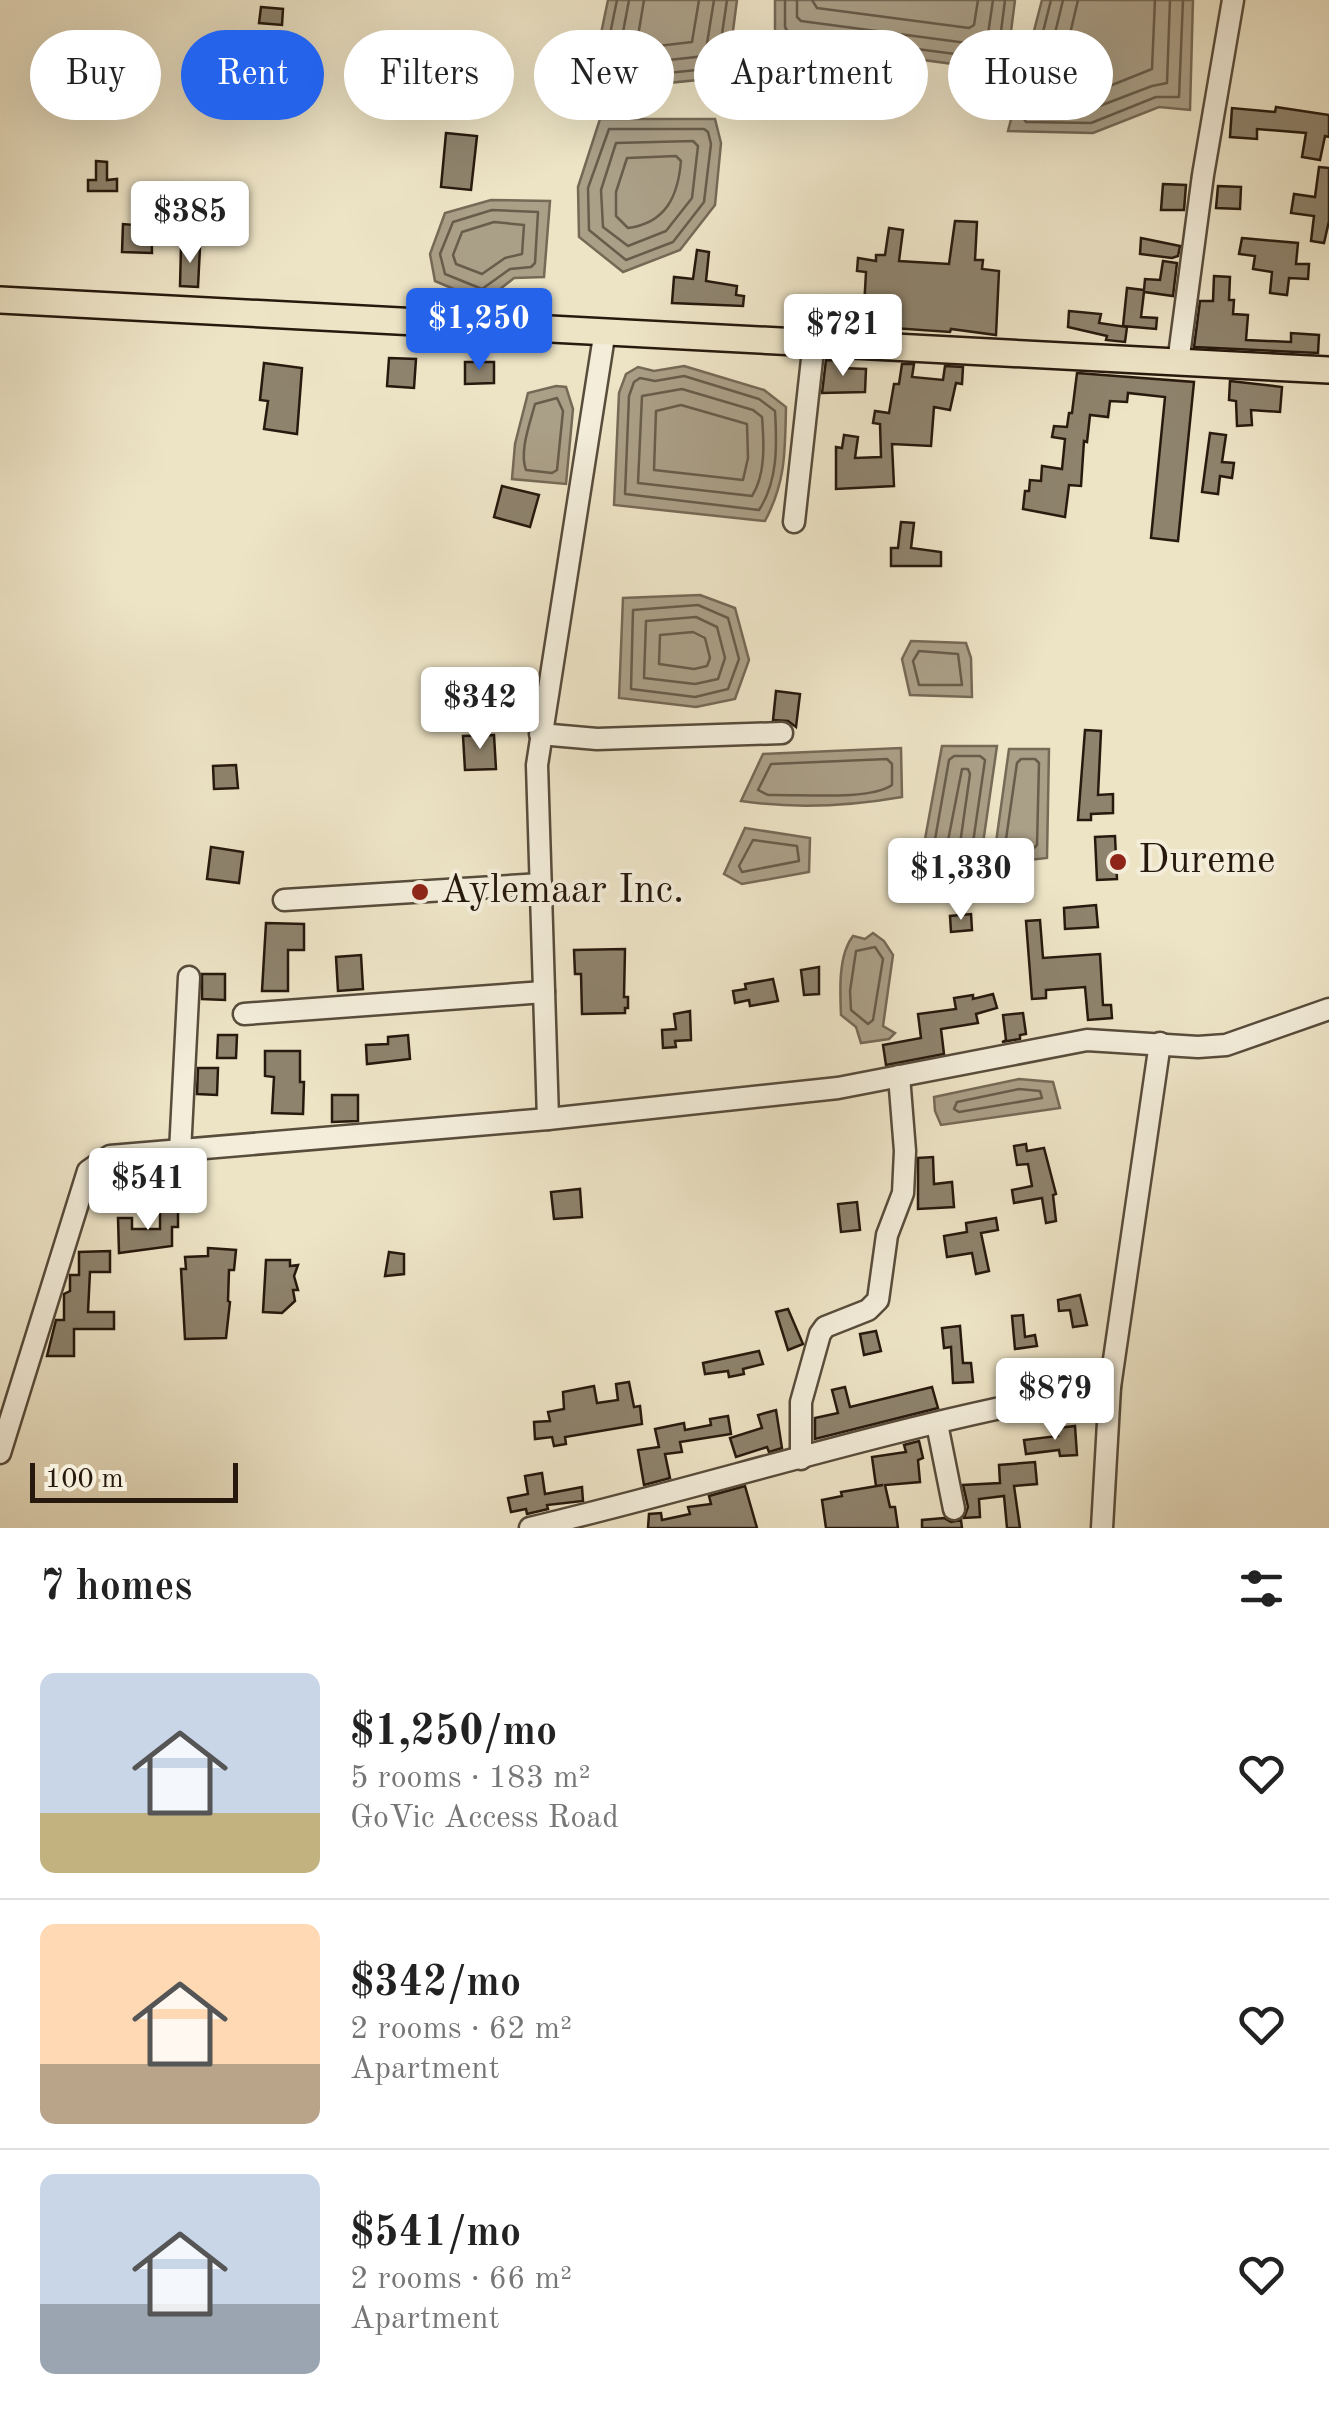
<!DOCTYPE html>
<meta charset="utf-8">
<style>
body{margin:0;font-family:"Old Standard TT",serif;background:#f2f2f2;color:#222;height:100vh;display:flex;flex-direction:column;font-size:38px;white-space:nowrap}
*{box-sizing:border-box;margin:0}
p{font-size:32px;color:#767676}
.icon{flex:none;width:55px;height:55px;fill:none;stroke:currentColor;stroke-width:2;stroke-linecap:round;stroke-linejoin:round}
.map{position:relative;height:1528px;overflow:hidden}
.drawer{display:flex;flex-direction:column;background:#fff;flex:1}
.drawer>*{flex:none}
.guide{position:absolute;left:30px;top:30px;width:1270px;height:90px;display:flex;gap:20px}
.scale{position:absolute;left:30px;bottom:25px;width:208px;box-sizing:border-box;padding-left:10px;border:5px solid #27190d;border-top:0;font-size:28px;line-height:35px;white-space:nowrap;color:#27190d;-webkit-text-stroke:8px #f3edda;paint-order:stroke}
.price{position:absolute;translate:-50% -85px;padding:0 22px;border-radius:10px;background:#fff;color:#222;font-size:32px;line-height:65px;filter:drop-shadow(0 2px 5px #0008)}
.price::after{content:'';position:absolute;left:50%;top:60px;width:30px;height:22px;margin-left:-15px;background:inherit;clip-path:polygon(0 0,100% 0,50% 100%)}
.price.on{background:#2563eb;color:#fff}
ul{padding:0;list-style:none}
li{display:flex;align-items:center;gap:30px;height:250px;padding:0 40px}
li+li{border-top:2px solid #e0e0e0}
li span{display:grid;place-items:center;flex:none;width:280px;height:200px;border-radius:15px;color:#555}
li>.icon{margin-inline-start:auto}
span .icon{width:120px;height:120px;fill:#fffc;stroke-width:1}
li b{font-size:42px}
h2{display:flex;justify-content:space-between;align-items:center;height:120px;padding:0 40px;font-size:42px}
.tag{padding:0 35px;border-radius:45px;background:#fff;box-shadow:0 10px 40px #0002;font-size:35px;line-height:90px}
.tag.on{background:#2563eb;color:#fff}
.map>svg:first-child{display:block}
.water{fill:#aa9f87;stroke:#766956;stroke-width:2.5}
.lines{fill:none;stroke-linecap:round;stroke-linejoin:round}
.shore{stroke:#685c4a;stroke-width:2.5}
.building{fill:#8e836d;stroke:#27190d;stroke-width:2.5}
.minor-casing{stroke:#584c3b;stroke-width:25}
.major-casing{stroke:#27190d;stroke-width:30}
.minor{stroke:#f3edda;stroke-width:20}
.major{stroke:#ede4c6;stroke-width:25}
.poi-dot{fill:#8f2418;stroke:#f3edda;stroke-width:4}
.labels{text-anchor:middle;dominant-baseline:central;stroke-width:8;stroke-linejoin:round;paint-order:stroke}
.poi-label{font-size:40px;fill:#27190d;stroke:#f3edda;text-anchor:start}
</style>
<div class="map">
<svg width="1329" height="1528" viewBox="0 0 1329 1528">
<rect width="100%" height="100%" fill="#ede4c6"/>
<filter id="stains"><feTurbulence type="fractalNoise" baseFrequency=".002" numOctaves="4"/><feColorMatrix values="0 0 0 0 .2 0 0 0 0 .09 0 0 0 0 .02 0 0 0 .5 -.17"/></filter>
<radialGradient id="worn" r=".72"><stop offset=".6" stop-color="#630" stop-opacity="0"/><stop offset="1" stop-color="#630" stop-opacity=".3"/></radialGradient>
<!-- water -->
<g class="water">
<path d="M608,0H737L727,77L589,91Z"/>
<path d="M775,0H1015L1006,71L781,41L775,31Z"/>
<path d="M1042,0H1193L1190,110L1159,107L1093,133L1008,131Z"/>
<path d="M600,119H715L721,143L715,205L680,250L623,272L579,237L578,187Z"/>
<path d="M491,200L550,201L544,277L514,278L484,302L435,281L430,254L445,213Z"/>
<path d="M684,366L764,390L786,407C785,451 786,481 765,521L614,505L619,393L626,374L638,367L654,371Z"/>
<path d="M556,386L566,387L573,409L566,484L512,479L515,444L528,393Z"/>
<path d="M700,595L735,608L749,660L735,699L696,707L619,698L623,598Z"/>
<path d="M911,641L966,643L971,658L972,697L910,695L902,659Z"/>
<path d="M942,746H997L977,885L917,883Z"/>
<path d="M901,748L902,797C850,806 794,809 741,801L763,754Z"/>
<path d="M1009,749H1049L1047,858L993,864Z"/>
<path d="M745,828L810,838L809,872L742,884L724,874Z"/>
<path d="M873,933L884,941L893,955L883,1026L895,1033L889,1039L861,1043L856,1027L841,1015C840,991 838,955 853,936L865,939Z"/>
<path d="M1019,1079L1053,1082L1060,1108L941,1125L935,1111L934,1097Z"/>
</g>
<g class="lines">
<!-- shore -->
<g class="shore">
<path d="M617,0L602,73L607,79L717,68L727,0"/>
<path d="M629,0L618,59L623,65L705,56L714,0"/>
<path d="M644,0L637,42L641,48L692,42L699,0"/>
<path d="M785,0V27L788,32L993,59L998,55L1005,0"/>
<path d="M797,0V17L801,21L982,45L987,41L993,0"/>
<path d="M812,0L817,8L969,28L974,25L978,0"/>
<path d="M1051,0L1022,116L1026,122L1091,123L1156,97H1179L1183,0"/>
<path d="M1063,0L1038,104L1042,109L1089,110L1152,86L1167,83L1170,0"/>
<path d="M1078,0L1057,89L1061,95H1087L1152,69L1155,0"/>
<path d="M609,129H704L708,132L711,144L704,202L673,242L626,260L589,230L588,188Z"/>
<path d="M693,141L698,146L692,198L666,231L628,246L603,227L601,190L616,143Z"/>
<path d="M676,156L681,161C678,196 666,223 628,228L616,216V192L627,158Z"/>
<path d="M492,210L538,212L535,263L531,267L510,269L482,289L445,274L440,254L453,222Z"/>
<path d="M494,222L524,225L522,254L505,258L482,274L456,264L453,255L462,232Z"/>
<path d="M684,376L759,399L775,411C777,445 778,481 759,510L625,494L629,396L634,382L640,378L655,381Z"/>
<path d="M682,389L753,410L762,417C764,442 766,474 752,496L638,483L642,396Z"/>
<path d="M557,398L563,411L557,470L552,473L526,470C519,452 530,423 535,404Z"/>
<path d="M681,405L747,424L748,458L743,480L654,470L656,411Z"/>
<path d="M698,605L728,618L739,659L728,689L695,697L631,689L633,610Z"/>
<path d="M696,617L717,627L725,658L718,679L695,684L644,678L646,621Z"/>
<path d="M693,632L705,638L710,658L707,666L694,669L659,664L660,635Z"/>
<path d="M919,651L958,654L962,685H919L913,661Z"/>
<path d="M954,756H980L985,760L969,870L964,874L934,873L930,868L949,760Z"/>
<path d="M887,759L892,764V785C869,801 799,794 768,795L758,790L771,764Z"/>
<path d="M1021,759H1035L1039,763L1037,845L1033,849L1010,852L1005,846L1017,763Z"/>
<path d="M962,769H968L970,774L958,858L949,861L945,856Z"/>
<path d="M753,840L797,846L799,861L742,872L739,866Z"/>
<path d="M875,947L883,959L873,1020L868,1024L851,1010L850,991L856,951Z"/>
<path d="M1019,1089L1040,1091L1042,1098L959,1112L954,1109L957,1102Z"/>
</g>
</g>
<!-- building -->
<g class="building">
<path d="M261,7L283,9L282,25L259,23Z"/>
<path d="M1276,107L1329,115V137L1325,136L1320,160L1302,157L1306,133L1257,129V139L1230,137L1232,108L1275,112Z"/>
<path d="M446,133L477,136L471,190L441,187Z"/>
<path d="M96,161L107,162V180L117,179V191H88V180H96Z"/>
<path d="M1319,167L1329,168V221L1324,243L1311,241L1314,216L1291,213L1294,194L1315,197Z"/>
<path d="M1163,184L1186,185L1184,210H1161Z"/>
<path d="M1218,186L1241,187L1240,209L1216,208Z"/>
<path d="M240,202V213H219V222L206,223L204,203Z"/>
<path d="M134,208H151L152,253L122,252L123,224L134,225Z"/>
<path d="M955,221L977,222L975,260H983L982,269L999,271L996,335L951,329L950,332L893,328L892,331L877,330L880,308H864L866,272L857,271L858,258L876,261V255H885L889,228L903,230L899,261L949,264Z"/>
<path d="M1141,238L1180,246L1178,256L1172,258L1140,254Z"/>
<path d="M1242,238L1298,243L1296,264H1309L1308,279L1289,278L1287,295L1270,293L1272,272L1253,269L1255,256L1239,254Z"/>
<path d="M181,246L200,247L198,287L180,286Z"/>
<path d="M697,250L709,252L706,281L737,286L736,295L744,296L743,306L672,303L674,277L693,279Z"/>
<path d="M1163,261L1177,263L1173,296L1144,292L1141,317L1157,318L1156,329L1123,326L1127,288L1144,290L1145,279L1160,280Z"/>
<path d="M1214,276L1230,277L1229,300H1234L1233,314L1248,315L1246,340L1291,342V333L1319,335L1318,353L1194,347L1200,301H1213Z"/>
<path d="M1069,311L1101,314L1099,323L1127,327L1125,342L1106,340L1107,336L1068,327Z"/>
<path d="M389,358L416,359L414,388L387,386Z"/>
<path d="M826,360L842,361V368L866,369L865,392L822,393Z"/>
<path d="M465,362H494V383L465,384Z"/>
<path d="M264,363L302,368L297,434L264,429L268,401L260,400Z"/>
<path d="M902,364H914L912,377L943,380L945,366L963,367L962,384L956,383L950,410L934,407L931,446L892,444L894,486L836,489V447L842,448L844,435L858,437L855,458L881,457L880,424L873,423L875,411L889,413L894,384H899Z"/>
<path d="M1077,373L1194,382L1178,541L1151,538L1165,397L1128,393L1127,402L1110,401L1108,417L1090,415L1087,442L1084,441L1081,486L1069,485L1065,517L1023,509L1025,491H1029L1030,480L1041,481L1042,466L1062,469L1065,439L1052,437L1054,426L1067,427L1069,413H1072Z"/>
<path d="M1230,381L1282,387L1280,412L1251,410L1252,425L1237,426L1236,401L1229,400Z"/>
<path d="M1210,433L1226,435L1222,462L1234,463L1232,478L1220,476L1218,494L1202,492Z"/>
<path d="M502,486L539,495L530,527L494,517Z"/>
<path d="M901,522L914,523L911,548L941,552V566H891V548H898Z"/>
<path d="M776,691L800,694L796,727L788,721L773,720Z"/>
<path d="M1085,730L1101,731L1098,795L1113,794V813L1091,814V820H1078Z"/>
<path d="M494,735L496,769L465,770L463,736Z"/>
<path d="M236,765L238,788L214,789L213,766Z"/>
<path d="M1115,836L1117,879L1097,880L1095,837Z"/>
<path d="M211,847L243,852L239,883L207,879Z"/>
<path d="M1024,870L1025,887L996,889L995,872Z"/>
<path d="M1096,905L1098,927L1065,929L1064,908Z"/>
<path d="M971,914L972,930L951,932L950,916Z"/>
<path d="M1040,920L1043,958L1100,954L1103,1005H1111L1112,1018L1088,1020L1085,987L1046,990V998L1032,999L1026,921Z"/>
<path d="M266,923L304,924V950H288V991H262Z"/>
<path d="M625,949L624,997H628V1008H625V1013L582,1014L581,974H575L574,950Z"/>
<path d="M361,955L363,989L338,991L336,957Z"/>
<path d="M819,967V994L804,995L801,970Z"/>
<path d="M202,974H225V1000L202,999Z"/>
<path d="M773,979L778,1001L750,1006L749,1000L735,1003L733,991L746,989L745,984Z"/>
<path d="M993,994L997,1008L976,1014L978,1023L941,1029L944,1054L886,1065L883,1045L921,1038L918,1014L956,1009L954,998L973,995V999Z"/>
<path d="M690,1011L691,1040L675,1041L676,1047L663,1048L662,1030L676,1029L674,1014Z"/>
<path d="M1023,1013L1026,1034L1020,1035V1039L1002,1042L1006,1040L1003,1015Z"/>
<path d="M218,1035H237L236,1058H217Z"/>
<path d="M408,1035L410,1059L367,1064L366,1045L388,1044V1037Z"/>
<path d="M265,1051H300V1082H304L303,1114L272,1113L274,1077L265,1076Z"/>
<path d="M198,1068H218L217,1095L197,1094Z"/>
<path d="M332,1095H358V1121L332,1122Z"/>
<path d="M1026,1144L1027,1151L1044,1148L1056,1194L1053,1195L1056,1221L1046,1223L1042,1198L1014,1203L1012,1190L1032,1186L1028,1164L1017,1165L1014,1146Z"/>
<path d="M933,1157L934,1184L952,1182L954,1207L918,1209V1158Z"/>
<path d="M580,1189L582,1217L554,1219L551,1192Z"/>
<path d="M857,1202L860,1230L841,1232L838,1204Z"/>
<path d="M160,1207H178V1227H172V1246L119,1253L118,1218H132V1229H160Z"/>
<path d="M996,1218L998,1230L981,1233L989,1271L976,1274L972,1253L947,1257L944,1236L967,1232L966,1223Z"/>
<path d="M208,1248L236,1250L234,1270H229L228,1301L230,1302L226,1338L185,1339L181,1269H186L185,1257L208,1256Z"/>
<path d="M110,1251V1272H90L88,1312H114V1329H74V1356H47L56,1320H64V1294L70,1291V1275H79V1252Z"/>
<path d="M389,1252L404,1254V1274L385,1276Z"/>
<path d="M266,1260H290V1266L298,1265L294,1276L298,1290H293L295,1301L282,1313L263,1312Z"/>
<path d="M1080,1295L1087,1325L1073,1327L1070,1310L1059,1311L1058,1300Z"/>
<path d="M788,1309L803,1344L788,1350L776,1312Z"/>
<path d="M1023,1315L1025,1337L1035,1335L1037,1346L1015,1349L1012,1316Z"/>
<path d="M960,1326L963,1363H971L973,1382L953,1383L951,1347L944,1348L942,1328Z"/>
<path d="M876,1331L881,1351L864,1355L860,1334Z"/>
<path d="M759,1351L763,1364L743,1369L744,1374L729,1377L728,1371L705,1374L703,1363Z"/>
<path d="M629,1382L634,1407L640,1406L642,1424L565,1437L566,1444L554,1446L552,1437L535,1439L534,1422L550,1421L548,1412L564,1409L563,1392L594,1386L597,1403L618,1400L616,1384Z"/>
<path d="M845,1387L850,1407L932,1387L938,1408L815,1439V1418L838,1413L832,1390Z"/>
<path d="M776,1410L782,1448L769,1452L767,1447L736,1457L730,1438L762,1428L758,1415Z"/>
<path d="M728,1416L731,1434L680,1442L682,1452L665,1454L670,1478L644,1485L638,1450L659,1447L655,1429L684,1423L685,1430L711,1425L710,1419Z"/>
<path d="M1075,1426L1077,1455L1060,1456L1059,1450L1026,1454L1024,1440L1058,1436L1057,1428Z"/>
<path d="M919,1441L923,1458L918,1460L920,1482L885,1485L890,1507H895L898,1528H826L822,1500L842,1496L841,1492L883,1485L876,1486L872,1457L906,1452L904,1445Z"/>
<path d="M1035,1462L1037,1484L1014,1486L1020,1528H1007L1004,1496L979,1499L980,1517L964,1518L968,1507L963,1485L1000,1483L999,1465Z"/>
<path d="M542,1473L545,1494L582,1487L583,1501L547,1505L548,1509L527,1514L526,1509L511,1512L508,1498L528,1494L525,1476Z"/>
<path d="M745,1486L757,1528H648L649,1514L661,1513L662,1520L690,1514L688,1507L711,1504L709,1496Z"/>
<path d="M944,1518L951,1522L961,1520L962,1528H922V1520Z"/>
</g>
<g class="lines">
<!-- minor casing -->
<g class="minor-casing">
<g id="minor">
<path d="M1178,363L1203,175L1233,0"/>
<path d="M794,522L814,341"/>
<path d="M540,734L597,739L782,733"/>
<path d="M284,900L541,884"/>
<path d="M244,1014L544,992"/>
<path d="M548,1119L537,765L605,330"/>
<path d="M180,1152L189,977"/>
<path d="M937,1424L954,1509"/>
<path d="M0,1453L88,1171L110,1156L548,1119L838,1088L1087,1040L1198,1047L1226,1045L1329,1009"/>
<path d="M801,1459V1402L820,1334L825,1327L868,1310L878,1300L887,1235L903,1193L905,1151L899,1076"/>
<path d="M530,1528C724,1482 914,1419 1110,1387"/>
<path d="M1102,1528L1110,1387L1160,1043"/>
</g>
</g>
<!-- major casing -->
<g class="major-casing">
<path id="major" d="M0,300L1329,370"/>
</g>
<!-- minor -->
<use href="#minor" class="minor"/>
<!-- major -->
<use href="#major" class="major"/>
</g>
<!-- markers -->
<g class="poi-dot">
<circle cx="1118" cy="862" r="10"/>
<circle cx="420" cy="892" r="10"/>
</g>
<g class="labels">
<!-- poi labels -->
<g class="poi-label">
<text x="1138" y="862">Dureme</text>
<text x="440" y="892">Aylemaar Inc.</text>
</g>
</g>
<rect width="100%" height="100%" filter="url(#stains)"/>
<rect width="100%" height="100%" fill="url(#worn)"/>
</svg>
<div class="scale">100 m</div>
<b class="price" style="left:190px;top:266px">$385</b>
<b class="price on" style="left:479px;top:373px">$1,250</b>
<b class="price" style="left:843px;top:379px">$721</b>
<b class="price" style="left:480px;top:752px">$342</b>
<b class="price" style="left:961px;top:923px">$1,330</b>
<b class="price" style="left:148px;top:1233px">$541</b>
<b class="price" style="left:1055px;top:1443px">$879</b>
<div class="guide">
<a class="tag">Buy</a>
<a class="tag on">Rent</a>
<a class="tag">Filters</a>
<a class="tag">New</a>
<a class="tag">Apartment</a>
<a class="tag">House</a>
</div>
</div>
<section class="drawer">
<h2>7 homes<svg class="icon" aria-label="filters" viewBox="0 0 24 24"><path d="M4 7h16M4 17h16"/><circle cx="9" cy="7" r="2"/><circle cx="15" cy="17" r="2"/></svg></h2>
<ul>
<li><span style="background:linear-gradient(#c9d6e8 70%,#c2b280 0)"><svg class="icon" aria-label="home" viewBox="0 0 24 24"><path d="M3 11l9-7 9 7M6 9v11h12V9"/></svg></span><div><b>$1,250/mo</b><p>5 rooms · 183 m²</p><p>GoVic Access Road</p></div><svg class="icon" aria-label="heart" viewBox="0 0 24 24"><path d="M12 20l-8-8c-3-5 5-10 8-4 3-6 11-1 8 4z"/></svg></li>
<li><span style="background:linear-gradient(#ffd9b3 70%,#b9a48a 0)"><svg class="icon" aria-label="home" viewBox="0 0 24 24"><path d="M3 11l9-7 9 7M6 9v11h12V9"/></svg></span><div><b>$342/mo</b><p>2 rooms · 62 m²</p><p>Apartment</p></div><svg class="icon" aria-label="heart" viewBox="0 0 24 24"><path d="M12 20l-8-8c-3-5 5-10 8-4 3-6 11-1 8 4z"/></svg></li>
<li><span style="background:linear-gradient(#c9d6e8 65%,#9aa5b1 0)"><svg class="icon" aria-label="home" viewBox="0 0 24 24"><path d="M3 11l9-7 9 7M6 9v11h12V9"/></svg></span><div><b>$541/mo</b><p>2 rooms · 66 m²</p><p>Apartment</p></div><svg class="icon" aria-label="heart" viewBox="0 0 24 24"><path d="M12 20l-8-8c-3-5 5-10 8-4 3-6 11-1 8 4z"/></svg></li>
</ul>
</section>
